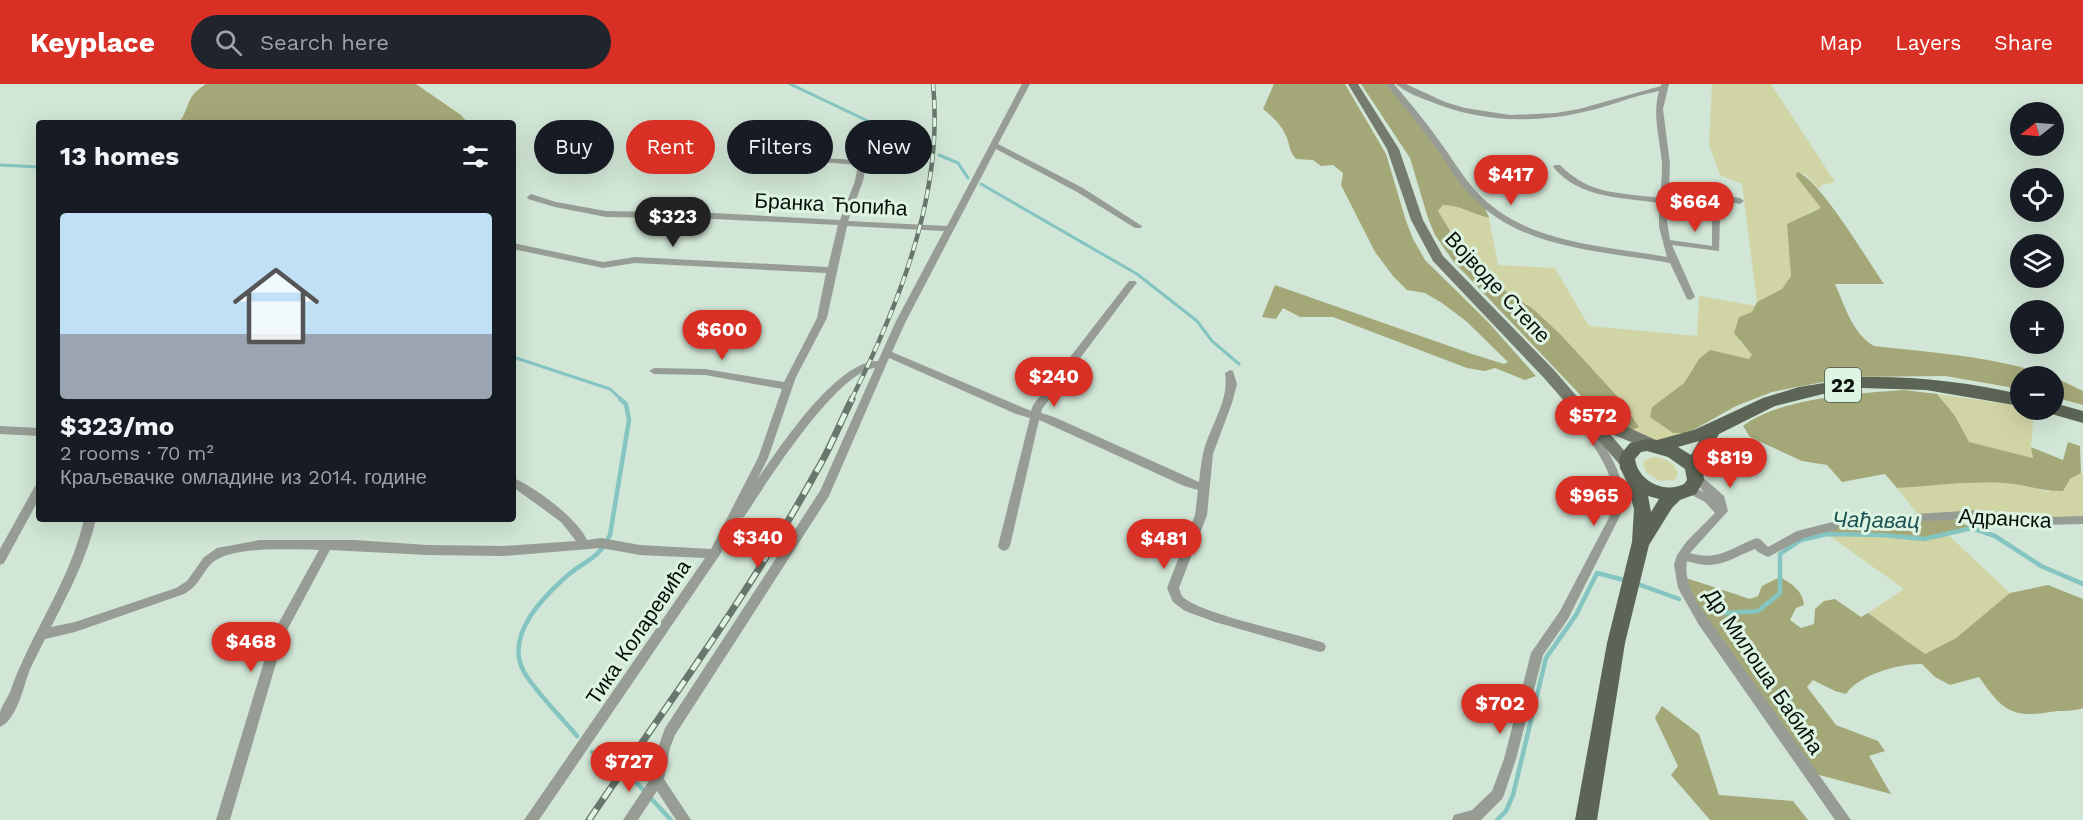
<!DOCTYPE html>
<meta charset="utf-8">
<style>
body{margin:0;font-family:"Work Sans",sans-serif;background:#20242c;color:#f1f3f6;height:100vh;display:flex;flex-direction:column;font-size:22px;white-space:nowrap}
*{box-sizing:border-box;margin:0}
p{font-size:20px;color:#9ea1a6}
.icon{flex:none;width:33px;height:33px;fill:none;stroke:currentColor;stroke-width:2;stroke-linecap:round;stroke-linejoin:round}
.map{position:relative;flex:1;overflow:hidden}
.details{position:absolute;left:36px;top:36px;width:480px;height:402px;display:flex;flex-direction:column;background:#171b24;border-radius:6px;box-shadow:0 6px 24px #0002}
.details>*{flex:none}
.guide{position:absolute;left:534px;top:36px;width:570px;height:54px;display:flex;gap:12px}
.needle{width:39px;rotate:253deg}
.tools{position:absolute;left:2010px;top:18px;display:grid;gap:12px}
.tools a{display:grid;place-items:center;width:54px;height:54px;border-radius:50%;background:#171b24;box-shadow:0 6px 24px #0002;font-size:30px}
.price{position:absolute;translate:-50% -51px;padding:0 14px;border-radius:21px;background:#d93025;color:#fff;font-size:20px;line-height:39px;filter:drop-shadow(0 2px 3px #0008)}
.price::after{content:'';position:absolute;left:50%;top:36px;width:18px;height:14px;margin-left:-9px;background:inherit;clip-path:polygon(0 0,100% 0,50% 100%)}
.price.selected{background:#222;color:#fff}
ul{padding:0;list-style:none}
li{display:grid;align-content:center;gap:12px;height:318px;padding:0 24px}
li span{display:grid;place-items:center;height:186px;border-radius:6px;color:#555}
li>.icon{margin-inline-start:auto}
span .icon{width:108px;height:108px;fill:#fffc;stroke-width:1}
li b{font-size:26px}
h2{display:flex;justify-content:space-between;align-items:center;height:72px;padding:0 24px;font-size:26px}
.pill{padding:0 21px;border-radius:27px;background:#171b24;box-shadow:0 6px 24px #0002;font-size:21px;line-height:54px}
.pill.selected{background:#d93025;color:#fff}
header{display:flex;align-items:center;gap:36px;box-sizing:border-box;height:84px;padding:0 30px;background:#d93025;color:#fff}
header strong{font-size:28px}
nav{display:flex;gap:33px;margin-inline-start:auto;font-size:21px}
.search{width:420px;height:54px;background:#20242c;display:flex;align-items:center;gap:15px;box-sizing:border-box;padding:0 21px;border-radius:33px;color:#9ea1a6;font-size:22px}
.map>svg:first-child{display:block}
.green{fill:#d1d5a6}
.forest{fill:#a4a878}
.lines{fill:none;stroke-linecap:round;stroke-linejoin:round}
.stream-far1{stroke:#84c4c1;stroke-width:3}
.stream{stroke:#84c4c1;stroke-width:4.5}
.street{fill:#979d94;fill-rule:evenodd}
.secondary{fill:#757c6f;fill-rule:evenodd}
.primary{fill:#5c6555;fill-rule:evenodd}
.rail-far1-casing{stroke:#68766b;stroke-width:4.5}
.rail-casing{stroke:#68766b;stroke-width:7}
.rail-far1{stroke:#def4e3;stroke-width:3;stroke-dasharray:9;stroke-linecap:butt}
.rail{stroke:#def4e3;stroke-width:4.5;stroke-dasharray:13;stroke-linecap:butt}
.labels{text-anchor:middle;dominant-baseline:central;stroke-width:6;stroke-linejoin:round;paint-order:stroke}
.shield{fill:#def4e3;stroke:#48534a;stroke-width:1.5}
.shield-label{font-size:20px;font-weight:bold;fill:#070e08}
.street-label{font-size:21px;fill:#070e08;stroke:#def4e3}
.water-label{font-size:22px;font-style:italic;fill:#1c5453;stroke:#def4e3}
</style>
<header>
<strong>Keyplace</strong>
<div class="search"><svg class="icon" aria-label="search" viewBox="0 0 24 24"><circle cx="10" cy="10" r="6"/><path d="M15 15l6 6"/></svg>Search here</div>
<nav><a>Map</a><a>Layers</a><a>Share</a></nav>
</header>
<div class="map">
<svg width="2083" height="736" viewBox="0 0 2083 736">
<rect width="100%" height="100%" fill="#d1e6d6"/>
<!-- green -->
<g class="green">
<path d="M1712,0H1771L1835,98L1822,101L1819,105L1805,90L1797,92L1821,124L1810,128L1791,192L1782,205L1757,218L1742,100L1720,91L1709,61Z"/>
<path d="M1443,121C1459,121 1473,130 1489,134L1498,181L1555,184L1589,242L1697,252L1699,212L1757,222L1752,228L1739,233V257L1753,271L1749,275L1694,282L1684,299L1652,323L1688,349L1656,358L1618,344V313L1532,224L1509,210L1461,165L1438,128Z"/>
<path d="M1937,310L2015,321L2020,322V326H2034L2031,363L2034,374L1968,358L1955,332Z"/>
<path d="M1654,373C1665,374 1675,378 1678,390L1675,396L1660,397L1646,388L1643,380L1645,376Z"/>
<path d="M2081,389H2083V436L1980,430L1920,433L1897,404C1947,401 2000,391 2049,408Z"/>
<path d="M1946,449L2010,509L1956,554L1925,570L1868,529L1904,505L1827,450L1924,455Z"/>
</g>
<!-- forest -->
<g class="forest">
<path d="M206,0H416L461,31L468,39H179C192,20 184,14 206,0Z"/>
<path d="M1274,0H1345L1386,70L1406,137L1413,155L1425,176L1488,238L1536,292L1525,296L1495,284L1485,287L1467,284L1333,233H1300L1283,224L1276,235L1262,233L1275,201L1472,270L1504,280L1508,278L1466,237L1442,219L1425,209L1407,206L1393,192L1375,168L1341,101L1343,89L1333,81L1321,82L1313,76L1296,75C1291,69 1290,65 1288,57C1284,43 1274,34 1263,25Z"/>
<path d="M1361,0H1390L1483,119L1489,134C1473,130 1459,121 1443,121L1438,127L1461,165L1509,210L1532,224L1560,250L1618,313L1639,343L1629,347L1608,338L1587,318L1453,177L1435,151L1428,134L1410,74Z"/>
<path d="M1797,88C1819,94 1868,177 1884,200H1835C1845,222 1852,249 1874,262C1933,269 1994,272 2051,292H2020V305L1945,292L1849,293L1772,308L1736,322L1688,349H1673L1650,333L1652,323L1684,299L1699,275L1710,266L1749,275L1752,271L1734,249L1739,233L1752,228L1757,218L1782,205L1791,192L1787,140L1821,124L1796,92Z"/>
<path d="M2054,293L2083,307V321L2054,313Z"/>
<path d="M1904,306L1937,310L1955,332L1969,358L2033,374L2031,363L2063,376L2068,358L2080,362L2081,389L2070,395L2063,407C2043,408 2024,400 2004,399C1967,397 1933,402 1897,404L1885,390L1842,398L1827,381L1802,377L1750,353L1743,342C1779,314 1860,309 1904,306Z"/>
<path d="M1947,432L1972,444L1924,455L1883,451L1827,450L1823,443Z"/>
<path d="M1680,492L1750,515L1758,512L1762,502L1780,493C1792,500 1803,507 1804,521L1796,524L1790,536L1801,544L1814,540L1815,525L1824,517L1835,515L1861,533L1868,529L1925,570L1956,554L2010,509L2048,501L2083,515V624C2072,628 2061,626 2050,628C2010,635 2001,624 1979,593L1950,601L1935,593L1922,580C1900,579 1858,591 1846,610L1835,607L1813,596L1807,603L1836,641L1878,657L1885,667L1869,672L1891,710L1808,688L1716,554Z"/>
<path d="M1662,622L1699,650L1719,711L1793,717L1808,736H1710L1671,691L1678,682L1655,634Z"/>
</g>
<g class="lines">
<!-- stream-far1 -->
<g class="stream-far1">
<path d="M790,0L912,58L918,67L926,69"/>
<path d="M939,71L958,79L968,94"/>
<path d="M0,81L39,83"/>
<path d="M981,100L1137,190L1197,237L1212,257L1239,280"/>
<path d="M513,273L610,305L622,316"/>
</g>
<!-- stream -->
<g class="stream">
<path d="M1635,499L1679,515"/>
<path d="M1705,523L1726,529L1758,527L1780,509V470L1801,456L1827,450L1883,451L1924,455L1972,444L1995,452L2041,482L2083,500"/>
<path d="M577,652C563,635 534,606 524,588C504,552 543,513 568,491C587,475 598,476 610,451L629,336L626,320L620,315"/>
<path d="M592,668L605,682L633,695L671,736"/>
<path d="M1497,736L1506,727L1513,711L1546,574L1576,531L1597,489L1628,497"/>
</g>
<!-- street -->
<g class="street">
<path d="M1022,0H1030L998,60L1083,104L1142,142L1141,144H1135L1077,108L996,65L906,237L892,268L1031,327L1033,321L1129,197H1135L1137,199L1135,201L1042,325L1041,329L1054,333L1199,398C1200,389 1201,379 1203,370C1209,343 1230,317 1225,289L1230,286L1233,287L1237,300L1232,319L1213,370L1207,431L1179,504C1180,506 1181,511 1182,512C1198,530 1296,549 1324,559L1326,563L1324,567L1320,568L1215,538L1185,527L1173,518L1167,504L1195,431L1198,406L1184,402L1046,339L1039,336L1010,462L1008,465L1004,467L1000,465L998,462L1030,334L1016,330L889,274L829,412L675,651L670,664L664,695L691,736H676L657,707L638,736H623L651,694L658,664L665,644L820,407L875,284C836,288 766,400 744,433L738,434L721,469L539,736H524L705,474L640,471L601,464L504,472L427,471L330,466L284,552L230,736H216L272,551L319,466C293,466 231,461 212,479C200,491 201,500 184,510L75,548L45,555C40,565 35,575 30,585C24,601 17,636 0,643C0,639 0,633 0,629C1,622 7,615 10,608C31,548 70,498 84,435H96C87,474 69,508 51,543L75,538L176,504L187,497L204,473L217,464L260,456H355L427,461L504,462L576,457L561,438L513,403V394C534,402 578,435 587,456L601,454L640,461L711,465L758,374L782,305L705,291L654,290L649,287L654,284L705,285L784,298L817,234L826,189L635,179L603,184L513,165V159L603,178L635,173L828,183L838,141L714,135L606,133L555,123L528,115L527,113L531,110L556,118L606,127L714,129L840,136L855,97L858,81L821,78L753,67L749,65L753,63L821,74L859,76L864,53L868,51L872,53L863,97L848,137L947,142ZM847,142L944,147L896,237L878,277C836,277 780,363 757,396L768,374L796,293L827,234Z"/>
<path d="M1386,0H1394C1412,21 1430,43 1445,65C1455,79 1464,94 1475,106C1523,160 1601,161 1667,173L1659,143V119C1621,113 1580,115 1553,83L1554,81H1560C1591,112 1619,108 1660,114C1661,103 1662,91 1662,80C1660,55 1652,32 1659,7C1632,12 1606,24 1579,29C1529,40 1476,37 1429,17C1418,13 1405,8 1396,0H1406L1445,18L1465,24L1510,31L1556,29L1579,25L1661,2V0H1669L1663,25L1670,80L1669,103L1740,114L1744,117L1740,120L1669,108L1667,137L1670,156L1712,162V132L1716,129L1720,132L1719,167L1672,161L1695,213L1690,216L1687,215L1670,179C1604,167 1527,166 1476,117C1460,102 1449,83 1437,65C1421,43 1403,22 1386,0Z"/>
<path d="M1577,323L1581,324C1599,357 1627,385 1624,424L1568,535L1543,571L1516,675L1504,711L1502,715L1481,736H1452L1454,731L1472,726L1492,707L1504,675L1531,569L1560,527L1614,424C1617,386 1589,359 1572,327Z"/>
<path d="M0,342L39,344V352L0,350Z"/>
<path d="M1695,389L1699,390L1724,412L1728,427L1690,469C1718,478 1732,463 1757,454L1761,456L1768,463L1797,447L1848,434L1980,426L2048,433L2083,432V440L2048,441L1980,434L1848,442L1804,454L1768,473L1758,468L1755,465C1728,476 1717,487 1687,477C1684,494 1692,509 1700,523L1851,736H1835L1699,541L1678,504L1674,481L1677,471L1687,457L1715,429L1705,418L1686,408L1685,405L1686,402L1690,401L1704,408L1690,393L1691,390Z"/>
<path d="M39,401V415L4,479L0,481V465L35,402Z"/>
</g>
<!-- secondary -->
<path class="secondary" d="M1348,0H1358L1399,65L1423,136L1443,172L1554,286L1593,331H1601L1658,357L1660,361L1658,365H1648L1609,349L1634,378L1631,382H1621L1544,294L1433,177L1411,136L1387,65Z"/>
<!-- primary -->
<g class="primary">
<path d="M1862,293C1916,292 1968,298 2020,310V322L1926,306L1862,304L1831,308L1775,322L1719,350L1706,373L1703,386L1704,396L1696,410L1680,416L1672,424L1649,461L1625,559L1597,736H1575L1607,559L1632,458L1634,425L1626,396L1620,384L1619,374L1621,370L1630,359L1647,355L1657,356L1694,346L1763,314L1799,303ZM1699,357L1691,371L1678,363ZM1647,367L1668,373L1685,385L1687,396L1684,400C1664,410 1638,397 1635,375L1641,368ZM1648,412L1659,415L1651,428Z"/>
<path d="M2054,319L2083,327V339L2048,329L2046,326H2054Z"/>
</g>
<!-- rail-far1 casing -->
<g class="rail-far1-casing">
<path id="rail-far1" d="M851,316C899,221 944,109 933,0"/>
</g>
<!-- rail casing -->
<g class="rail-casing">
<path id="rail" d="M589,736C666,622 750,509 816,388C830,365 840,339 852,315"/>
</g>
<!-- rail-far1 -->
<use href="#rail-far1" class="rail-far1"/>
<!-- rail -->
<use href="#rail" class="rail"/>
</g>
<g class="labels">
<!-- shield labels -->
<rect class="shield" x="1825" y="284" width="36" height="34" rx="4.5"/>
<g class="shield-label">
<text x="1843" y="301">22</text>
</g>
<!-- street labels -->
<g class="street-label">
<text transform="translate(831 120) rotate(3)">Бранка Ћопића</text>
<text transform="translate(1498 203) rotate(47)">Војводе Степе</text>
<text transform="translate(2005 434) rotate(3)">Адранска</text>
<text transform="translate(638 548) rotate(-56)">Тика Коларевића</text>
<text transform="translate(1764 587) rotate(56)">Др Милоша Бабића</text>
</g>
<!-- water labels -->
<g class="water-label">
<text transform="translate(1876 436) rotate(1)">Чађавац</text>
</g>
</g>
</svg>
<div class="tools">
<a><svg class="needle" viewBox="-14 -14 28 28"><path d="M0-13l5 13h-10z" fill="#e53935"/><path d="M0 13l5-13h-10z" fill="#9ea1a6"/></svg></a>
<a><svg class="icon" aria-label="locate" viewBox="0 0 24 24"><circle cx="12" cy="12" r="6"/><path d="M12 2v4M12 18v4M2 12h4M18 12h4"/></svg></a>
<a><svg class="icon" aria-label="layers" viewBox="0 0 24 24"><path d="M12 4l9 5-9 5-9-5zM3 14l9 5 9-5"/></svg></a>
<a>+</a>
<a>−</a>
</div>
<b class="price" style="left:1511px;top:122px">$417</b>
<b class="price" style="left:1695px;top:149px">$664</b>
<b class="price selected" style="left:673px;top:164px">$323</b>
<b class="price" style="left:722px;top:277px">$600</b>
<b class="price" style="left:1054px;top:324px">$240</b>
<b class="price" style="left:1593px;top:363px">$572</b>
<b class="price" style="left:1730px;top:405px">$819</b>
<b class="price" style="left:1594px;top:443px">$965</b>
<b class="price" style="left:758px;top:485px">$340</b>
<b class="price" style="left:1164px;top:486px">$481</b>
<b class="price" style="left:251px;top:589px">$468</b>
<b class="price" style="left:1500px;top:651px">$702</b>
<b class="price" style="left:629px;top:709px">$727</b>
<div class="guide">
<a class="pill">Buy</a>
<a class="pill selected">Rent</a>
<a class="pill">Filters</a>
<a class="pill">New</a>
</div>
<section class="details">
<h2>13 homes<svg class="icon" aria-label="filters" viewBox="0 0 24 24"><path d="M4 7h16M4 17h16"/><circle cx="9" cy="7" r="2"/><circle cx="15" cy="17" r="2"/></svg></h2>
<ul>
<li><span style="background:linear-gradient(#bfe0f5 65%,#9aa5b1 0)"><svg class="icon" aria-label="home" viewBox="0 0 24 24"><path d="M3 11l9-7 9 7M6 9v11h12V9"/></svg></span><div><b>$323/mo</b><p>2 rooms · 70 m²</p><p>Краљевачке омладине из 2014. године</p></div></li>
</ul>
</section>
</div>
